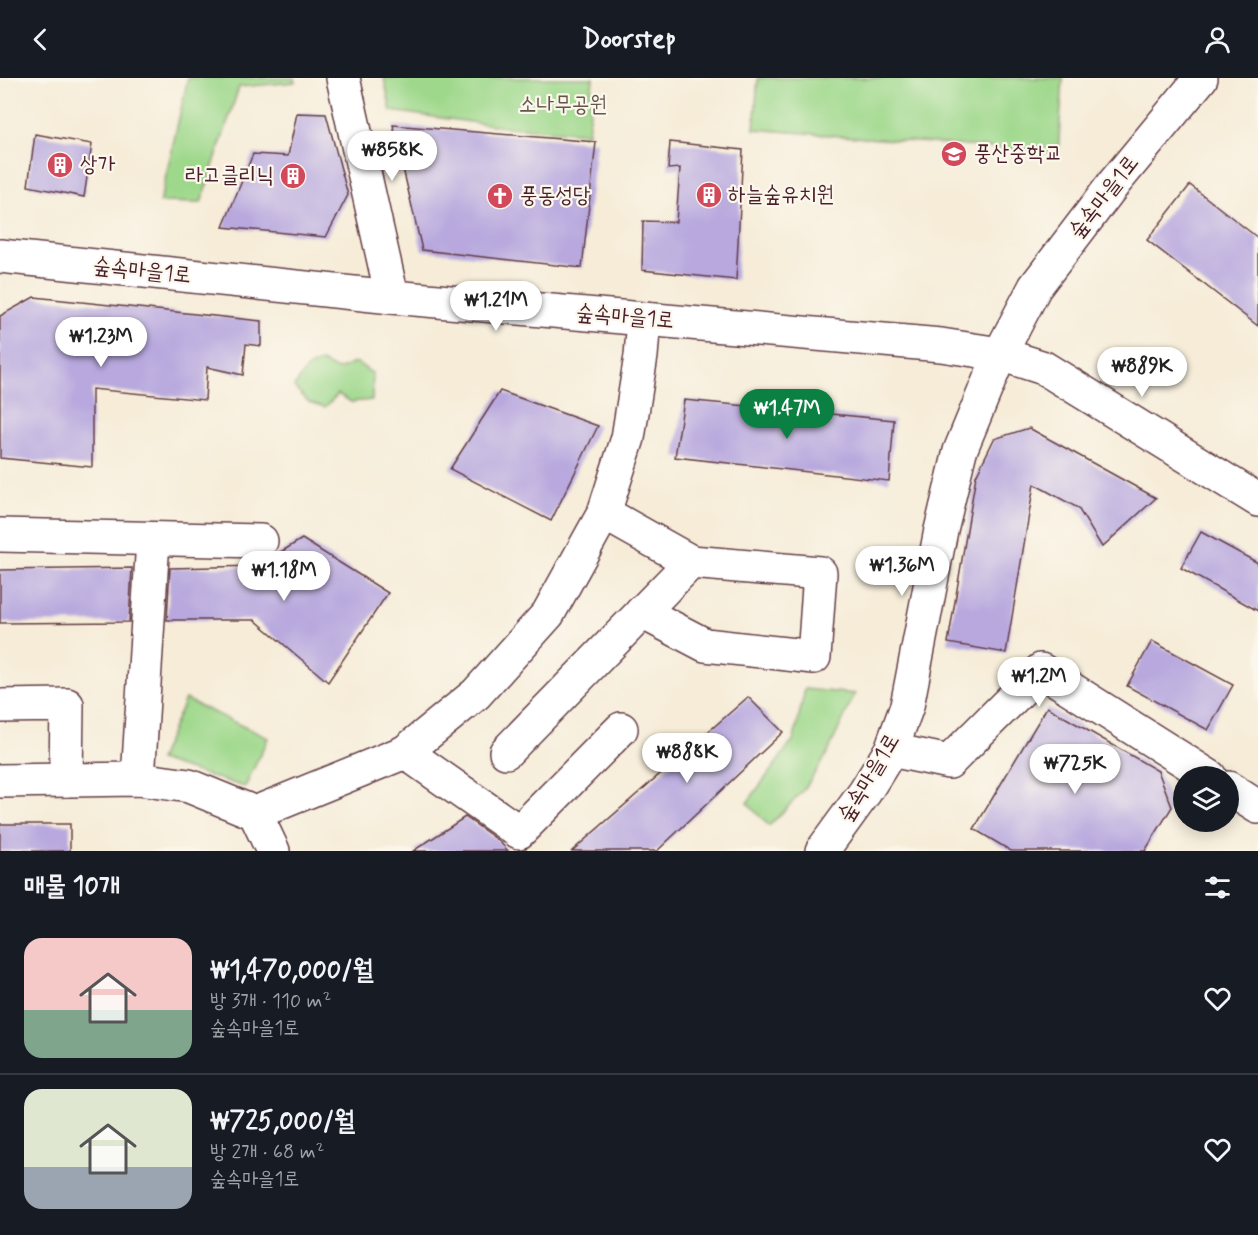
<!DOCTYPE html>
<html lang="ko">
<meta charset="utf-8">
<style>
body{margin:0;font-family:Mynerve,"Poor Story",sans-serif;background:#20242c;color:#f1f3f6;height:100vh;display:flex;flex-direction:column;font-size:22px;white-space:nowrap}
*{box-sizing:border-box;margin:0}
p{font-size:20px;color:#9ea1a6}
.icon{flex:none;width:33px;height:33px;fill:none;stroke:currentColor;stroke-width:2;stroke-linecap:round;stroke-linejoin:round}
.map{position:relative;height:773px;overflow:hidden}
.side{display:flex;flex-direction:column;background:#171b24;flex:1}
.side>*{flex:none}
.controls{position:absolute;left:1173px;top:688px;display:grid;gap:12px}
.controls a{display:grid;place-items:center;width:66px;height:66px;border-radius:50%;background:#171b24;box-shadow:0 3px 15px #0003;font-size:30px}
.price{position:absolute;translate:-50% -51px;padding:0 14px;border-radius:21px;background:#fff;color:#222;font-size:20px;line-height:39px;filter:drop-shadow(0 2px 3px #0008)}
.price::after{content:'';position:absolute;left:50%;top:36px;width:18px;height:14px;margin-left:-9px;background:inherit;clip-path:polygon(0 0,100% 0,50% 100%)}
.price.active{background:#0b8043;color:#fff}
ul{padding:0;list-style:none}
li{display:flex;align-items:center;gap:18px;height:150px;padding:0 24px}
li+li{border-top:2px solid #363941}
li span{display:grid;place-items:center;flex:none;width:168px;height:120px;border-radius:18px;color:#555}
li>.icon{margin-inline-start:auto}
span .icon{width:72px;height:72px;fill:#fffc;stroke-width:1}
li b{font-size:26px}
h2{display:flex;justify-content:space-between;align-items:center;height:72px;padding:0 24px;font-size:26px}
header{display:flex;justify-content:space-between;align-items:center;height:78px;padding:0 24px;background:#171b24;font-size:27px;font-weight:700}
.map>svg:first-child{display:block}
.green{fill:#9ed88b;stroke:#747c5b;stroke-width:1.5}
.building{fill:#b8a8de}
.lines{fill:none;stroke-linecap:round;stroke-linejoin:round}
.minor-casing{stroke:#643e45;stroke-width:36}
.minor{stroke:#fff;stroke-width:33}
.labels{text-anchor:middle;dominant-baseline:central;stroke-width:4.5;stroke-linejoin:round;paint-order:stroke}
.park-label{font-size:22px;fill:#635648;stroke:#fbf7ec}
.poi-label{font-size:22px;fill:#4a1f2b;stroke:#fbf7ec;text-anchor:start}
.street-label{font-size:22px;fill:#4a1f2b;stroke:#fbf7ec}
</style>
<header><svg class="icon" aria-label="back" viewBox="0 0 24 24"><path d="M15 5l-7 7 7 7"/></svg>Doorstep<svg class="icon" aria-label="person" viewBox="0 0 24 24"><circle cx="12" cy="8" r="4"/><path d="M4 21q1-7 8-7t8 7"/></svg></header>
<div class="map">
<svg width="1258" height="773" viewBox="0 0 1258 773">
<rect width="100%" height="100%" fill="#fbf7ec"/>
<filter id="ink" filterUnits="userSpaceOnUse"><feTurbulence type="fractalNoise" baseFrequency=".0167" numOctaves="2"/><feDisplacementMap in="SourceGraphic" scale="12" xChannelSelector="R" yChannelSelector="G"/><feConvolveMatrix kernelMatrix="1 2 1 2 8 2 1 2 1" color-interpolation-filters="sRGB"/></filter>
<filter id="wash" filterUnits="userSpaceOnUse"><feTurbulence type="fractalNoise" baseFrequency=".008" numOctaves="4" result="noise"/><feDisplacementMap in="SourceGraphic" scale="24" xChannelSelector="R" yChannelSelector="G"/><feGaussianBlur stdDeviation="1.35" result="paint"/><feColorMatrix in="noise" values="0 0 0 0 0 0 0 0 0 0 0 0 0 0 0 0 0 1.4 0 .05"/><feComposite in="paint" operator="in"/></filter>
<g filter="url(#wash)">
<rect width="100%" height="100%" fill="#f6ecd8"/>
<!-- green -->
<g class="green">
<path d="M188,0H294L295,4L239,9L201,125L160,124Z"/>
<path d="M384,0H593L588,55L507,49L391,33Z"/>
<path d="M758,0H1063L1058,75L754,51Z"/>
<path d="M321,284L338,292L356,284L373,296L372,322L351,324L338,316L325,329L309,324L294,309L307,290Z"/>
<path d="M805,611L855,616L827,676L803,713L769,748L747,725L794,661Z"/>
<path d="M185,621L268,660L245,709L159,682Z"/>
</g>
<g id="blocks">
<!-- building -->
<g class="building">
<path d="M297,35L326,36L348,117L326,159L223,149L253,76L288,78Z"/>
<path d="M393,47L596,64L582,190L422,172Z"/>
<path d="M35,56L92,66L84,119L28,108Z"/>
<path d="M670,64L743,72L736,202L642,192L643,143L676,144L680,90L668,91Z"/>
<path d="M1190,107L1258,160V248L1147,162Z"/>
<path d="M34,219L261,243V268L246,266L243,297L207,289L205,322L92,311V389L0,380V238Z"/>
<path d="M500,313L598,348L551,443L450,391Z"/>
<path d="M684,322L894,342L889,403L675,379Z"/>
<path d="M1029,350L1156,420L1102,469L1078,430L1034,406L1006,575L948,565L976,398L994,361Z"/>
<path d="M1201,454L1258,485V533L1181,490Z"/>
<path d="M302,461L388,515L328,604L255,542H167L170,490L258,488Z"/>
<path d="M132,490L129,544L0,545V492Z"/>
<path d="M1152,563L1233,607L1208,652L1127,608Z"/>
<path d="M748,619L783,654L657,773H572Z"/>
<path d="M1047,629L1158,693L1172,729L1145,773H1011L974,751Z"/>
<path d="M465,739L499,763L508,773H413Z"/>
<rect x="0" y="746" width="70" height="27"/>
</g>
</g>
</g>
<g filter="url(#ink)">
<use href="#blocks" fill-opacity="0" stroke="#643e45" stroke-width="1.5"/>
<g class="lines">
<!-- minor casing -->
<g class="minor-casing">
<g id="minor">
<path d="M343,0L392,219"/>
<path d="M0,178L392,219L941,267L1000,276L1044,290L1258,422"/>
<path d="M604,435L691,484L820,495L814,579L705,567L642,534"/>
<path d="M0,457L261,463"/>
<path d="M0,628L67,627L66,702"/>
<path d="M891,672L949,684L1041,592L1210,699"/>
<path d="M405,674L519,754L621,651"/>
<path d="M506,674L691,484"/>
<path d="M138,701L153,462"/>
<path d="M0,703L138,701L189,708L255,735L273,773"/>
<path d="M1228,710L1258,729"/>
<path d="M255,735L405,674L476,616L548,536L604,435L628,360L641,278L644,241"/>
<path d="M822,773L865,714L891,672L907,628L941,452L960,373L1000,276L1035,209L1115,104L1201,0"/>
</g>
</g>
<!-- minor -->
<use href="#minor" class="minor"/>
</g>
</g>
<!-- icons -->
<defs>
<g id="school-disc" transform="scale(1.35)"><circle r="9.5" fill="#d1495b" stroke="#fbf7ec"/><path d="M0-5L7-2L0 1L-7-2ZM-4 1L0 2.5L4 1V4Q0 6-4 4Z" fill="#fff"/></g>
<g id="building-disc" transform="scale(1.35)"><circle r="9.5" fill="#d1495b" stroke="#fbf7ec"/><path d="M-4-6H4V6H1V3H-1V6H-4ZM-2.5-4.3h1.7v1.8h-1.7ZM.8-4.3h1.7v1.8H.8ZM-2.5-1h1.7V.8h-1.7ZM.8-1h1.7V.8H.8Z" fill="#fff"/></g>
<g id="church-disc" transform="scale(1.35)"><circle r="9.5" fill="#d1495b" stroke="#fbf7ec"/><path d="M-1.2-6h2.4v3.5h3.3v2.4h-3.3V6h-2.4V-.1h-3.3v-2.4h3.3Z" fill="#fff"/></g>
</defs>
<g fill-rule="evenodd">
<use href="#school-disc" x="954" y="76"/>
<use href="#building-disc" x="60" y="87"/>
<use href="#building-disc" x="293" y="98"/>
<use href="#building-disc" x="709" y="117"/>
<use href="#church-disc" x="500" y="118"/>
</g>
<g class="labels">
<!-- park labels -->
<g class="park-label">
<text x="563" y="27">소나무공원</text>
</g>
<!-- poi labels -->
<g class="poi-label">
<text x="974" y="76">풍산중학교</text>
<text x="80" y="87">상가</text>
<text x="274" y="98" text-anchor="end">라고클리닉</text>
<text x="728" y="117">하늘숲유치원</text>
<text x="520" y="118">풍동성당</text>
</g>
<!-- street labels -->
<g class="street-label">
<text transform="translate(1104 119) rotate(-52)">숲속마을1로</text>
<text transform="translate(142 193) rotate(6)">숲속마을1로</text>
<text transform="translate(625 239) rotate(5)">숲속마을1로</text>
<text transform="translate(869 700) rotate(-59)">숲속마을1로</text>
</g>
</g>
</svg>
<div class="controls">
<a><svg class="icon" aria-label="layers" viewBox="0 0 24 24"><path d="M12 4l9 5-9 5-9-5zM3 14l9 5 9-5"/></svg></a>
</div>
<b class="price" style="left:392px;top:104px">₩858K</b>
<b class="price" style="left:496px;top:254px">₩1.21M</b>
<b class="price" style="left:101px;top:290px">₩1.23M</b>
<b class="price" style="left:1142px;top:320px">₩889K</b>
<b class="price active" style="left:787px;top:362px">₩1.47M</b>
<b class="price" style="left:902px;top:519px">₩1.36M</b>
<b class="price" style="left:284px;top:524px">₩1.18M</b>
<b class="price" style="left:1039px;top:630px">₩1.2M</b>
<b class="price" style="left:687px;top:706px">₩888K</b>
<b class="price" style="left:1075px;top:717px">₩725K</b>
</div>
<section class="side">
<h2>매물 10개<svg class="icon" aria-label="filters" viewBox="0 0 24 24"><path d="M4 7h16M4 17h16"/><circle cx="9" cy="7" r="2"/><circle cx="15" cy="17" r="2"/></svg></h2>
<ul>
<li><span style="background:linear-gradient(#f6c9c9 60%,#7fa58c 0)"><svg class="icon" aria-label="home" viewBox="0 0 24 24"><path d="M3 11l9-7 9 7M6 9v11h12V9"/></svg></span><div><b>₩1,470,000/월</b><p>방 3개 · 110 m²</p><p>숲속마을1로</p></div><svg class="icon" aria-label="heart" viewBox="0 0 24 24"><path d="M12 20l-8-8c-3-5 5-10 8-4 3-6 11-1 8 4z"/></svg></li>
<li><span style="background:linear-gradient(#dfe7d0 65%,#9aa5b1 0)"><svg class="icon" aria-label="home" viewBox="0 0 24 24"><path d="M3 11l9-7 9 7M6 9v11h12V9"/></svg></span><div><b>₩725,000/월</b><p>방 2개 · 68 m²</p><p>숲속마을1로</p></div><svg class="icon" aria-label="heart" viewBox="0 0 24 24"><path d="M12 20l-8-8c-3-5 5-10 8-4 3-6 11-1 8 4z"/></svg></li>
</ul>
</section>
